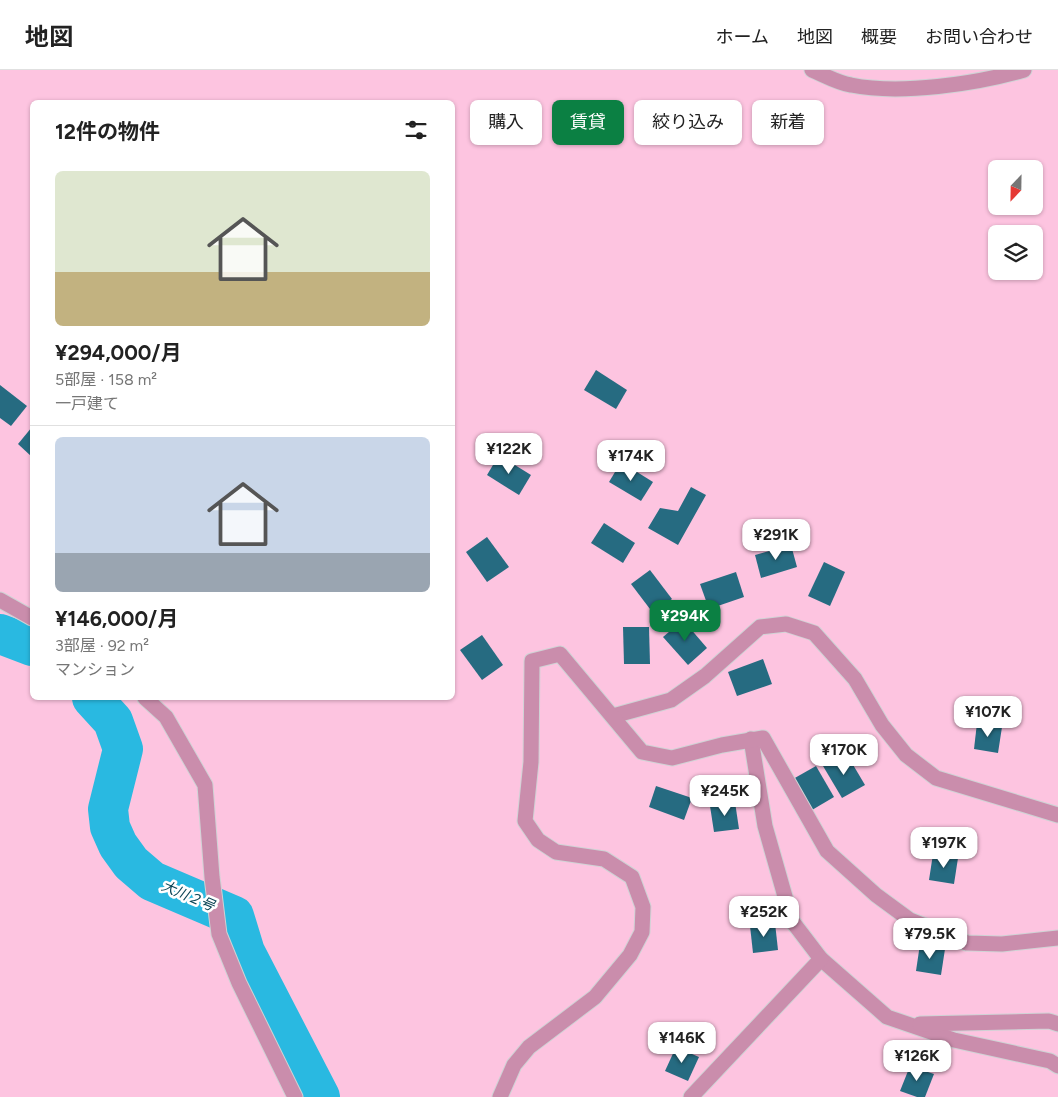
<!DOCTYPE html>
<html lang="ja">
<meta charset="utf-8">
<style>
body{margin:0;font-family:Figtree,"Noto Sans JP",sans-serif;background:#f2f2f2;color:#222;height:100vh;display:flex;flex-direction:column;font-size:19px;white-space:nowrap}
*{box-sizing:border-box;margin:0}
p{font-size:16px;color:#767676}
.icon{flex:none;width:28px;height:28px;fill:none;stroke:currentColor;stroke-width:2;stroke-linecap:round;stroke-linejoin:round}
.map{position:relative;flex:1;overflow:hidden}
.drawer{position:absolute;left:30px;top:30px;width:425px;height:600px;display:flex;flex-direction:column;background:#fff;border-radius:8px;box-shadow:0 1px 4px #0004}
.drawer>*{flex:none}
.guide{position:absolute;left:470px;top:30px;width:475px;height:45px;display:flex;gap:10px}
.needle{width:32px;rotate:202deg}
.buttons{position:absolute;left:988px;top:90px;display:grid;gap:10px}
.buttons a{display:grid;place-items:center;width:55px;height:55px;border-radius:8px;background:#fff;box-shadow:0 1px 4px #0004;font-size:25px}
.price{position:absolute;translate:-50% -42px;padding:0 11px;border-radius:10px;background:#fff;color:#222;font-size:16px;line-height:32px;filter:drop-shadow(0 1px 2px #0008)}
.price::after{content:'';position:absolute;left:50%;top:30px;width:15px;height:11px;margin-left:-8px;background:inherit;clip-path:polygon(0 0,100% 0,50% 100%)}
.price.on{background:#0b8043;color:#fff}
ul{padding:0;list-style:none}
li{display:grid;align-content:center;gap:10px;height:265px;padding:0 25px}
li+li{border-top:1px solid #e0e0e0}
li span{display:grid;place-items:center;height:155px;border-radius:8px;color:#555}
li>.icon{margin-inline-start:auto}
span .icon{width:90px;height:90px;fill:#fffc;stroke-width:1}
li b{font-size:21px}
h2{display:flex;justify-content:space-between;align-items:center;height:60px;padding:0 25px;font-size:21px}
.tag{padding:0 18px;border-radius:8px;background:#fff;box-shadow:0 1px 4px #0004;font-size:18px;line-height:45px}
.tag.on{background:#0b8043;color:#fff}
header{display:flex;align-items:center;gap:30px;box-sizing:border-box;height:70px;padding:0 25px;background:#fff;border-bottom:1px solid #e0e0e0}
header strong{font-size:24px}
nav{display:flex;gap:28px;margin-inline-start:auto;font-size:18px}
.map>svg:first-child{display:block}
.green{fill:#fdc4e0;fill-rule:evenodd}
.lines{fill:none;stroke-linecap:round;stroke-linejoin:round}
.river{stroke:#29b9e1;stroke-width:40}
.building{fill:#266b81}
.minor-casing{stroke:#cfd3d5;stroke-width:17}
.minor{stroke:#ca8dac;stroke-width:15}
.labels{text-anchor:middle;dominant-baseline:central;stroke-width:5;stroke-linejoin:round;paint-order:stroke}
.water-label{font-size:14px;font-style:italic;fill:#0b4556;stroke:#fff}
</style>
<header>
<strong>地図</strong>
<nav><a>ホーム</a><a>地図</a><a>概要</a><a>お問い合わせ</a></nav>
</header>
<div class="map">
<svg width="1058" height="1027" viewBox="0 0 1058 1027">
<rect width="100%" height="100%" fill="#f4f8fa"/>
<!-- green -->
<path class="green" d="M0,0H1058V1027H0ZM32,32H452V628H32ZM996,99H1034V136H996ZM996,164H1034V201H996Z"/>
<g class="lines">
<!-- river -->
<g class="river">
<path d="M0,564L32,576"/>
<path d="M92,628L113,651L123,679L108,739L110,757L118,775L131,793L152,811L234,846L245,882L320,1027"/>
</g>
</g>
<!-- building -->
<g class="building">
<path d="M596,300L627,320L616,339L584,320Z"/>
<path d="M0,315L27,336L11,356L0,348Z"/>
<path d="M32,357V387L18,374Z"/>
<path d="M499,385L531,405L519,425L487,405Z"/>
<path d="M621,392L653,412L641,431L609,412Z"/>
<path d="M691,417L706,425L678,475L648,458L660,438L678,441Z"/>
<path d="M604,453L635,473L623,493L591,473Z"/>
<path d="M487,467L509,497L487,512L466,482Z"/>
<path d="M791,475L797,497L761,508L755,485Z"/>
<path d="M824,492L845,502L830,536L808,526Z"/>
<path d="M650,500L672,529L653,543L631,514Z"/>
<path d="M736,502L744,527L709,539L700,514Z"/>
<path d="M683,550L707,578L688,595L663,567Z"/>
<path d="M623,557H649L650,594H624Z"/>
<path d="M482,565L503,595L482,610L460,580Z"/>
<path d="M763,589L772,614L737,626L728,602Z"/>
<path d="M977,653L1002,657L998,683L974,679Z"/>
<path d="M846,683L865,715L842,728L823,696Z"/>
<path d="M816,696L834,727L812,740L793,709Z"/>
<path d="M656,716L692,728L684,750L649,737Z"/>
<path d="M735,732L739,759L714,762L710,736Z"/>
<path d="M933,784L958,788L954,814L929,810Z"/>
<path d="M775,853L778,880L753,883L750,856Z"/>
<path d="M920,874L945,879L941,905L916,901Z"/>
<path d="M676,977L699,987L688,1011L665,1001Z"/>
<path d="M910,996L934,1004L925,1027H917L900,1021Z"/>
</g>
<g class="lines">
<!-- minor casing -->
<g class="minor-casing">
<g id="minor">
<path d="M812,0C824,5 838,13 851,15C900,25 976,14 1024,0"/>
<path d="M0,530L32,548"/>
<path d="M145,628L166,647L205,715L212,807L219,864L239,913L295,1027"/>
<path d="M613,646L671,630L705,606L760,557L786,554L814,563L855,609L882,655L906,685L936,708L1058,745"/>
<path d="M751,669L765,756L792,851L821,889L887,947L954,970L1050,991L1058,996"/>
<path d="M920,954L1049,951L1058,954"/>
<path d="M500,1027L514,995L529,977L595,927L630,885L642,862L643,837L632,807L604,789L556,782L538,770L525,751L531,692L532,591L560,584L642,682L672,688L722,675L763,668L827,781L876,825L910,850L967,873L1002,874L1058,868"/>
<path d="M691,1027L821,889"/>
</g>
</g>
<!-- minor -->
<use href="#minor" class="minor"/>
</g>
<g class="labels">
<!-- water labels -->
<g class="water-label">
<text transform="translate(188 826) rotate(23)">大川２号</text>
</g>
</g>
</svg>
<div class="buttons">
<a><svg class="needle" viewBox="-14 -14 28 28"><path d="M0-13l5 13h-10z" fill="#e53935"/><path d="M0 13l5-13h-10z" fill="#767676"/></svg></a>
<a><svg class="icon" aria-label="layers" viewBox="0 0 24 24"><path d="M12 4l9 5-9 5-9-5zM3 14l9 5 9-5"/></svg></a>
</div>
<b class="price" style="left:509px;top:405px">¥122K</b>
<b class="price" style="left:631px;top:412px">¥174K</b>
<b class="price" style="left:776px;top:491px">¥291K</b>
<b class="price on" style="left:685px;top:572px">¥294K</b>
<b class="price" style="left:988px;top:668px">¥107K</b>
<b class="price" style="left:844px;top:706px">¥170K</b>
<b class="price" style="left:725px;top:747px">¥245K</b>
<b class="price" style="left:944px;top:799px">¥197K</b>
<b class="price" style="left:764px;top:868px">¥252K</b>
<b class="price" style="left:930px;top:890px">¥79.5K</b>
<b class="price" style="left:682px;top:994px">¥146K</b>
<b class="price" style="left:917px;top:1012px">¥126K</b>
<div class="guide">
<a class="tag">購入</a>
<a class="tag on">賃貸</a>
<a class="tag">絞り込み</a>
<a class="tag">新着</a>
</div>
<section class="drawer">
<h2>12件の物件<svg class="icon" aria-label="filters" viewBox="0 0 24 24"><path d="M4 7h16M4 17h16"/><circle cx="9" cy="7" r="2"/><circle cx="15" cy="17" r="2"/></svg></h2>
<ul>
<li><span style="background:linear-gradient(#dfe7d0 65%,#c2b280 0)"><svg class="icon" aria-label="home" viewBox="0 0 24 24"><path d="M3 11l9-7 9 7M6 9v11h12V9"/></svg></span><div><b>¥294,000/月</b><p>5部屋 · 158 m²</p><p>一戸建て</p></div></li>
<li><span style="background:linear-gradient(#c9d6e8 75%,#9aa5b1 0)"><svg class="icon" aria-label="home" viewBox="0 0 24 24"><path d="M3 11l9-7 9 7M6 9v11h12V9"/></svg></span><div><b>¥146,000/月</b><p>3部屋 · 92 m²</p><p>マンション</p></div></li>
</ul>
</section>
</div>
